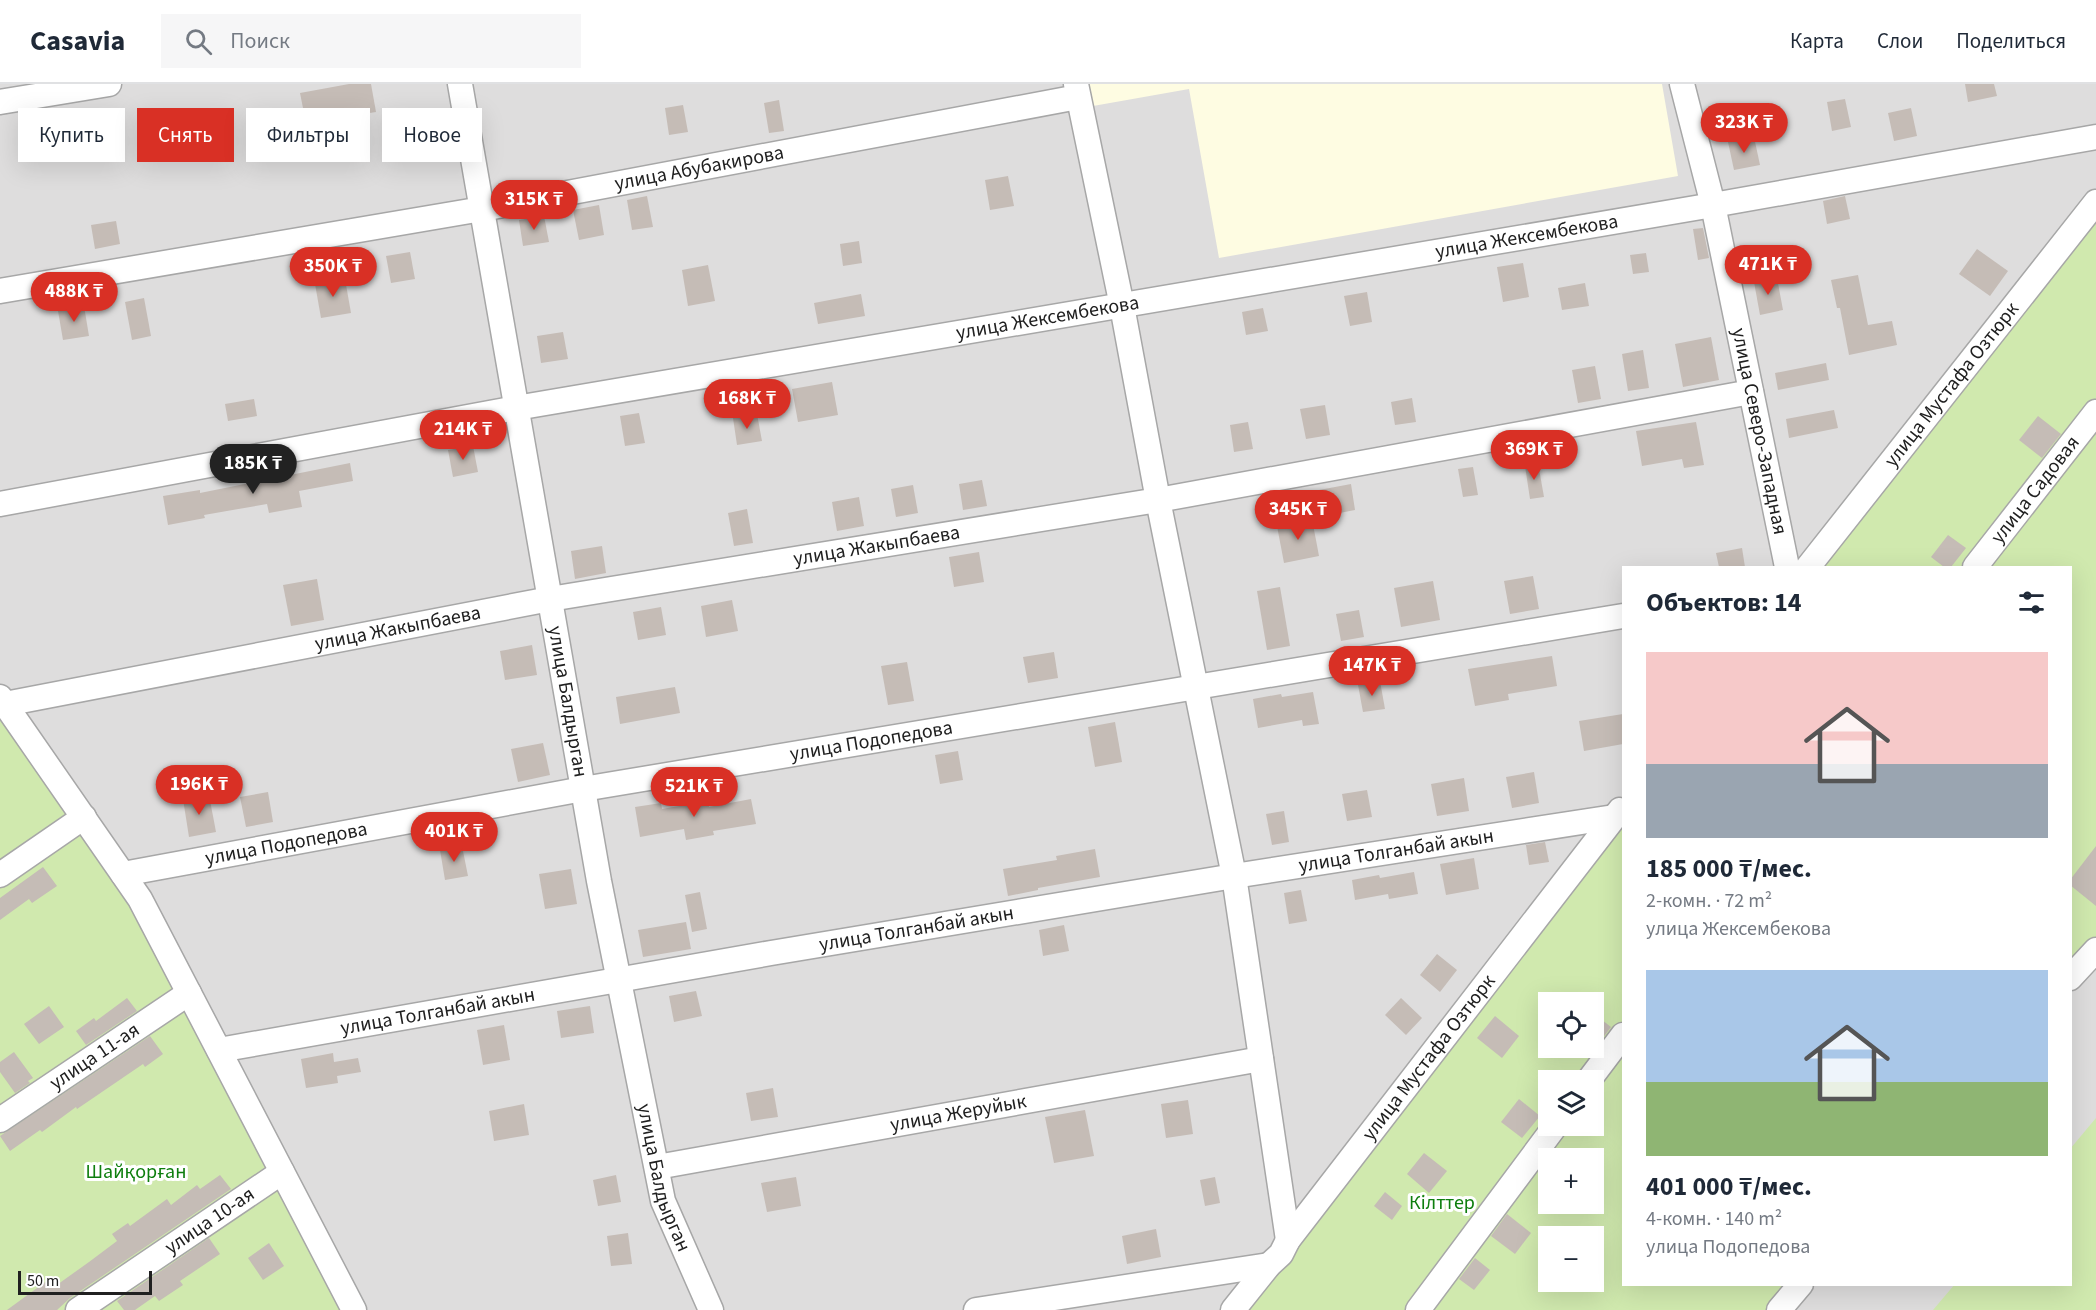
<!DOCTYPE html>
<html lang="ru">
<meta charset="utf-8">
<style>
body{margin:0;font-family:"Source Sans 3",sans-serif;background:#f6f6f7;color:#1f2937;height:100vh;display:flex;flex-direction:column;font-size:22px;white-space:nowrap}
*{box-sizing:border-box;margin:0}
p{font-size:20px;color:#747a83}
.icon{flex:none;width:33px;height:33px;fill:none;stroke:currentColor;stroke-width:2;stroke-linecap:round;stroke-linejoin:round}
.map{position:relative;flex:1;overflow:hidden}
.side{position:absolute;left:1622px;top:482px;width:450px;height:720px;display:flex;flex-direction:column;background:#fff;border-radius:0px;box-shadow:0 6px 24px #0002}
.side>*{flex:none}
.guide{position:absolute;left:18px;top:24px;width:570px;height:54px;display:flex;gap:12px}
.tools{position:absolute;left:1538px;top:908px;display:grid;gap:12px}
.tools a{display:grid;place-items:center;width:66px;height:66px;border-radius:0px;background:#fff;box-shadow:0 6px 24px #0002;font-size:30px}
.scale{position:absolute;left:18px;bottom:15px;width:134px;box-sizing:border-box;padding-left:6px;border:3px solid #202020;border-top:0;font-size:16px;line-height:21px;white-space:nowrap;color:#202020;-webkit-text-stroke:4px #fff;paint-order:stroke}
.price{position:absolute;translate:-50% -51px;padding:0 14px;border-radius:21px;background:#d93025;color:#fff;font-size:20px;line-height:39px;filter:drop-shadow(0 2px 3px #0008)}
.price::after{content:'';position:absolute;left:50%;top:36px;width:18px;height:14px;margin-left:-9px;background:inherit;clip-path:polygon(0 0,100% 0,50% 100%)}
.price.active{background:#222;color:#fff}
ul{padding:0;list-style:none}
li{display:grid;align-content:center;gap:12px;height:318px;padding:0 24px}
li span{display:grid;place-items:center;height:186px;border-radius:0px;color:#555}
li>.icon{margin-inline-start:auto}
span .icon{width:108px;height:108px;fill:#fffc;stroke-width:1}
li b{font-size:26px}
h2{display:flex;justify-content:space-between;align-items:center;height:72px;padding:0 24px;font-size:26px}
.pill{padding:0 21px;border-radius:0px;background:#fff;box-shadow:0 6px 24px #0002;font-size:21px;line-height:54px}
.pill.active{background:#d93025;color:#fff}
header{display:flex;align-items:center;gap:36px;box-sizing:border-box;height:84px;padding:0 30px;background:#fff;border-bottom:2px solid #e0e1e3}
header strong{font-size:28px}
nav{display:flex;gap:33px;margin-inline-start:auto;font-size:21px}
.search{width:420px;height:54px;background:#f6f6f7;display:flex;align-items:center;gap:15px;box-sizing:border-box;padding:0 21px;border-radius:0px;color:#747a83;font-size:22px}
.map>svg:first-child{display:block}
.residential{fill:#dedddd;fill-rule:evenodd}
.education{fill:#fefce2}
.grass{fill:#d0e9ae;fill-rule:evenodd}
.building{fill:#c5bcb6}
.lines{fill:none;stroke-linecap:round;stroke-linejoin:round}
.minor-casing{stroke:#a7a7a7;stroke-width:27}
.minor{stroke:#fff;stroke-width:24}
.labels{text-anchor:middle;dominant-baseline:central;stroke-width:6;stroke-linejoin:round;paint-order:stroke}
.street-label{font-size:20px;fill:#202020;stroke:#fff}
.park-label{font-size:20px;fill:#0e7e0e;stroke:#fff}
</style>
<header>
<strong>Casavia</strong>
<div class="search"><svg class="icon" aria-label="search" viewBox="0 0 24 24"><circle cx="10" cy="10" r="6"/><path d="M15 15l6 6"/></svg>Поиск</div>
<nav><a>Карта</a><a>Слои</a><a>Поделиться</a></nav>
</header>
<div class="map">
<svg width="2096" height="1226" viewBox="0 0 2096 1226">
<rect width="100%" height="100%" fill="#f0ede7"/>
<!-- residential -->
<path class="residential" d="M0,0H2096V1226H321L0,694ZM1623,483H2070V1200H1623ZM1548,918H1593V963H1548ZM1548,996H1593V1041H1548ZM1548,1074H1593V1119H1548ZM1548,1152H1593V1197H1548Z"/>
<!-- education -->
<path class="education" d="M1089,0H1662L1678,92L1219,174L1189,5L1093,22Z"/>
<!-- grass -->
<g class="grass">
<path d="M2096,132V866L2070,895V483H1815Z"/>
<path d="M0,602L142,798L358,1226H0Z"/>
<path d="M1623,723V1200H1802L1779,1226H1221ZM1548,918H1593V963H1548ZM1548,996H1593V1041H1548ZM1548,1074H1593V1119H1548ZM1548,1152H1593V1197H1548Z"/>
<path d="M2096,1034V1226H1933L1955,1200H2070V1065Z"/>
</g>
<!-- building -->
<g class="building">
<path d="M349,0H371L376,28L306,39L300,9Z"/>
<path d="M1965,0H1994L1997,12L1968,18Z"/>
<path d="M1845,15L1851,43L1832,47L1827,18Z"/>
<path d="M779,16L784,47L769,49L764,19Z"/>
<path d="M683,21L688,48L669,51L665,24Z"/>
<path d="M1911,24L1917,52L1894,57L1888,29Z"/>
<path d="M225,44L231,74L211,78L205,47Z"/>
<path d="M1754,53L1760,81L1734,86L1728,58Z"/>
<path d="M1008,92L1014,122L990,126L985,96Z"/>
<path d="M647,112L653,143L632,146L627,116Z"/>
<path d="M1845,112L1850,135L1827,140L1823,117Z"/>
<path d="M599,121L604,151L579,156L573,126Z"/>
<path d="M544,132L549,158L523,162L519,136Z"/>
<path d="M116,137L120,160L95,165L91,141Z"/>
<path d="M1703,144L1709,174L1698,176L1693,145Z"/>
<path d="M859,157L862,179L843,182L840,160Z"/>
<path d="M1977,165L2008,187L1990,212L1959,190Z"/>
<path d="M410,168L415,195L391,199L386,172Z"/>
<path d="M1646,169L1649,188L1633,190L1630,171Z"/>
<path d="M1523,179L1529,213L1503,218L1497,183Z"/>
<path d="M708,181L715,217L688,222L682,186Z"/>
<path d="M1858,191L1868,241L1892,237L1897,261L1849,271L1840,224H1837L1831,196Z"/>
<path d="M1777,194L1783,226L1760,231L1754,198Z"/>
<path d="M345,195L351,229L321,234L315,200Z"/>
<path d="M1585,199L1589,222L1562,226L1558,204Z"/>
<path d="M1367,208L1372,238L1350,242L1344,212Z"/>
<path d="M861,210L865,232L818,240L814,219Z"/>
<path d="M144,214L151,252L132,256L125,218Z"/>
<path d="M84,222L89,252L63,256L58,227Z"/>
<path d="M1263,224L1268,247L1246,251L1242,228Z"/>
<path d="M563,248L568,275L541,279L537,252Z"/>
<path d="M1711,253L1719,296L1683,303L1675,260Z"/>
<path d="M1643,266L1649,304L1628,307L1622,270Z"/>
<path d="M1826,279L1829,296L1778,306L1775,289Z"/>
<path d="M1595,282L1601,315L1578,319L1572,286Z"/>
<path d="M832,298L838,331L798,338L792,305Z"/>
<path d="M1412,314L1416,338L1395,341L1391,318Z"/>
<path d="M254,315L257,332L228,337L225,320Z"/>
<path d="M1325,321L1330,351L1306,355L1300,325Z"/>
<path d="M1834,326L1838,344L1789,354L1786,335Z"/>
<path d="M639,329L645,359L625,362L620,332Z"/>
<path d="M757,330L762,357L737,361L733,334Z"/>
<path d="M2038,332L2061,350L2042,374L2019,356Z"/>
<path d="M1248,338L1253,365L1234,368L1230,341Z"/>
<path d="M1696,338L1704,381L1684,384L1682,375L1642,382L1636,347Z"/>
<path d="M473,362L478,388L453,393L448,366Z"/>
<path d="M350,379L353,397L299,407L302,423L269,429L267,420L204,431L205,434L168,441L163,412L200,406V409Z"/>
<path d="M1538,379L1544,413L1530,415L1525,382Z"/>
<path d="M1473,383L1478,411L1463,413L1458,385Z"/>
<path d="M982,396L987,422L963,426L959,400Z"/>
<path d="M1351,400L1355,426L1324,432L1319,406Z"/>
<path d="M913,401L918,429L896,433L891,405Z"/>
<path d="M859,413L864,442L837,447L832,418Z"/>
<path d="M747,425L753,459L734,462L728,429Z"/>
<path d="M1312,435L1319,472L1284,479L1277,442Z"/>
<path d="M1948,451L1966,464L1951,483H1944L1931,473Z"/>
<path d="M602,462L606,489L575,495L571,467Z"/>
<path d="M1742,464L1745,483H1719L1716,469Z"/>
<path d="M979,468L984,498L954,503L949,473Z"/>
<path d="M1533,492L1539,525L1510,530L1504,497Z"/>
<path d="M317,495L324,536L291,542L283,501Z"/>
<path d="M1433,497L1440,536L1401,543L1394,504Z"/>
<path d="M1280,503L1290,562L1267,566L1257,507Z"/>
<path d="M732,516L738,547L706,553L701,522Z"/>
<path d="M661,523L666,551L638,556L633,528Z"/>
<path d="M1359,526L1364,553L1341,557L1336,530Z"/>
<path d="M532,561L537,591L505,596L500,567Z"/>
<path d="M1054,568L1058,594L1028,599L1023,573Z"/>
<path d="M1552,572L1557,602L1508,610L1509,616L1475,622L1468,585Z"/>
<path d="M907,578L914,617L888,621L881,582Z"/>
<path d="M1380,597L1385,625L1363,628L1358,601Z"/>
<path d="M675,603L680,629L620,640L616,613Z"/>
<path d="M1313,608L1319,640L1303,642L1302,636L1258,644L1253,615L1281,610L1282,613Z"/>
<path d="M1623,630V660L1584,667L1579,637Z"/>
<path d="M1115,638L1122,678L1095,683L1088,643Z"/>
<path d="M543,659L550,691L518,698L511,665Z"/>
<path d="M958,667L963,696L940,700L935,671Z"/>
<path d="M1534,688L1539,719L1512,724L1506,693Z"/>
<path d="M1464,694L1469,727L1437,732L1431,700Z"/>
<path d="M1367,706L1372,733L1347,737L1342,710Z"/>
<path d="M268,708L273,738L246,743L240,713Z"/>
<path d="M209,711L216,748L189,753L183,715Z"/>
<path d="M751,715L756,740L713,747L714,751L686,756L684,745L640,753L635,723L661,719L662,725L708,717L709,723Z"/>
<path d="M1284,727L1289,758L1272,761L1266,730Z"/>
<path d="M1545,758L1549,778L1529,781L1526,761Z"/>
<path d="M462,762L468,792L445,796L440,766Z"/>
<path d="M2096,762V822L2070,801V796Z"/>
<path d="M1095,765L1100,793L1038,804V806L1008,812L1003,785L1057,776L1056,772Z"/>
<path d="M1474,774L1479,805L1446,811L1440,780Z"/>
<path d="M43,783L57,802L32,819L29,815L0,836V814Z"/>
<path d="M571,785L577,820L545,825L539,790Z"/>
<path d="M1414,788L1418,810L1389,815L1388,810L1355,816L1352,796L1379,791L1380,794Z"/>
<path d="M1301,806L1307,837L1289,840L1284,809Z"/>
<path d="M700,808L707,845L692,848L685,811Z"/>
<path d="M686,838L691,865L643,873L638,846Z"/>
<path d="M1064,841L1069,867L1043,872L1039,846Z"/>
<path d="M1437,870L1457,886L1440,908L1420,891Z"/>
<path d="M696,907L702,932L674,938L669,912Z"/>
<path d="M127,914L137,927L86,961L76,947L94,934L96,937Z"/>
<path d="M1401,914L1422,934L1406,951L1385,931Z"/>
<path d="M49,922L64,943L39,960L24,940Z"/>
<path d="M590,922L594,949L561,954L557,927Z"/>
<path d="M1593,929L1611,943L1593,967Z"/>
<path d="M1495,932L1519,952L1502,974L1477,954Z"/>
<path d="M504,941L510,976L483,981L477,946Z"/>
<path d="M150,952L163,970L145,983L143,980L77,1025L76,1023L42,1048L40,1046L10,1067L0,1052Z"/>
<path d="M14,968L33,994L28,997L30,999L15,1009L0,988V978Z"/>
<path d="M333,969L334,978L358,974L361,988L337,992L338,999L306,1004L301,975Z"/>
<path d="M773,1004L778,1033L751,1037L746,1009Z"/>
<path d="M1519,1015L1540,1032L1522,1054L1501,1038Z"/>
<path d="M1188,1016L1193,1050L1166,1054L1161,1020Z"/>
<path d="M524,1020L529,1051L494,1057L489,1027Z"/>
<path d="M1085,1026L1094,1072L1054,1079L1045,1033Z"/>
<path d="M1424,1069L1447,1087L1429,1109L1407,1090Z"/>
<path d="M220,1091L231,1105L70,1214L57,1226H7L48,1196L54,1203L89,1178L117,1157L112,1150L128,1139L130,1142L167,1115L171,1121L197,1101L200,1105Z"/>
<path d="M616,1091L621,1118L598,1122L593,1096Z"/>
<path d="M796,1093L801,1122L767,1128L761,1099Z"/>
<path d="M1215,1093L1220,1119L1205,1122L1200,1096Z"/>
<path d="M1385,1108L1402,1122L1392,1136L1374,1122Z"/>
<path d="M1507,1130L1531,1149L1515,1170L1491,1152Z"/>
<path d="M1156,1145L1161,1173L1127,1180L1122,1152Z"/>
<path d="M628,1149L632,1180L611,1182L607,1152Z"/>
<path d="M209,1154L220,1170L180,1197L183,1201L159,1217L155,1212L135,1226H124L117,1217Z"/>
<path d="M269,1159L284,1182L263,1196L248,1174Z"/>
<path d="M1475,1174L1490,1186L1474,1206L1459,1195Z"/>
</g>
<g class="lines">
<!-- minor casing -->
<g class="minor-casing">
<g id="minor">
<path id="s1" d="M460,0L599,797L663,1117L711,1226"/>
<path d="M1076,0L1122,222L1158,416L1234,792L1288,1156"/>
<path id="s2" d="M1682,0L1713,121L1787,483"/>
<path d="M0,18L109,0"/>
<path id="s3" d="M0,207L482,125L1078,13"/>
<path id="s4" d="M0,420L516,324L1713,121L2096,53"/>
<path id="s5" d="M1808,483L2096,118"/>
<path id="s6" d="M1975,483L2096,328"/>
<path d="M0,613L140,815L354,1226"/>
<path id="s7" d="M5,620L550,515L1158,416L1751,308"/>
<path id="s8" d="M123,790L583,705L1623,532"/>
<path d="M0,791L84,733"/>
<path d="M2070,894L2096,866"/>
<path id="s9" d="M219,966L771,869L1234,792L1614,733"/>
<path d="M1589,996L1623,951"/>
<path id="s10" d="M0,1036L189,909"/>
<path id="s11" d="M657,1083L1261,975"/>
<path id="s12" d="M78,1226L282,1088"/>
<path d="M976,1226L1269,1181"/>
<path id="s13" d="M1233,1226L1269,1181L1281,1170L1288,1156L1620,726"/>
<path d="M1418,1226L1556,1041"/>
<path d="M1779,1226L1801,1200"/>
</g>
</g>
<!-- minor -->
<use href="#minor" class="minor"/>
</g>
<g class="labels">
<!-- street labels -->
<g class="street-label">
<text stroke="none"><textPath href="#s3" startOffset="710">улица Абубакирова</textPath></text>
<text stroke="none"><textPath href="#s4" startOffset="1550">улица Жексембекова</textPath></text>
<text stroke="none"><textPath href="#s4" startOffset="1064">улица Жексембекова</textPath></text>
<text stroke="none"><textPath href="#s5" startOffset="232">улица Мустафа Озтюрк</textPath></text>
<text stroke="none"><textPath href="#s2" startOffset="356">улица Северо-Западная</textPath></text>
<text stroke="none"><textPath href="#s6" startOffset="98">улица Садовая</textPath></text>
<text stroke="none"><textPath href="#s7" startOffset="886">улица Жакыпбаева</textPath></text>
<text stroke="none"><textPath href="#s7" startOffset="400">улица Жакыпбаева</textPath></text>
<text stroke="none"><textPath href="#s1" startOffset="627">улица Балдырган</textPath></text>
<text stroke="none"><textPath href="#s8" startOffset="760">улица Подопедова</textPath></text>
<text stroke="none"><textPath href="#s8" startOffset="166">улица Подопедова</textPath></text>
<text stroke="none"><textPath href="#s9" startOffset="1194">улица Толганбай акын</textPath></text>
<text stroke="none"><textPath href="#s9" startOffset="708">улица Толганбай акын</textPath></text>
<text stroke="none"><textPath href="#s9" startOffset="222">улица Толганбай акын</textPath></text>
<text stroke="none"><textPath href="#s10" startOffset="114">улица 11-ая</textPath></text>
<text stroke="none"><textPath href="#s13" startOffset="320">улица Мустафа Озтюрк</textPath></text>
<text stroke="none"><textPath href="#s11" startOffset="306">улица Жеруйык</textPath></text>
<text stroke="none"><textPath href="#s1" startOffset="1113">улица Балдырган</textPath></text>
<text stroke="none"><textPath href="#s12" startOffset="159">улица 10-ая</textPath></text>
</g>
<!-- park labels -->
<g class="park-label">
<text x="136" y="1088">Шайқорған</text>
<text x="1442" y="1119">Кілттер</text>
</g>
</g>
</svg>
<div class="tools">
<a><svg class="icon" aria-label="locate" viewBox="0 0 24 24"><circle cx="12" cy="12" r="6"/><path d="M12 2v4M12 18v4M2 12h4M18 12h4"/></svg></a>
<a><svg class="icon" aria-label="layers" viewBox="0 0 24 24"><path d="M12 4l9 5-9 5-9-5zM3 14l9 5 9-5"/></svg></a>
<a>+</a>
<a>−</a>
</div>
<div class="scale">50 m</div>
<b class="price" style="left:1744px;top:70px">323K ₸</b>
<b class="price" style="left:534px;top:147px">315K ₸</b>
<b class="price" style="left:1768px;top:212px">471K ₸</b>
<b class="price" style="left:333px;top:214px">350K ₸</b>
<b class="price" style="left:74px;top:239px">488K ₸</b>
<b class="price" style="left:747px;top:346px">168K ₸</b>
<b class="price" style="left:463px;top:377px">214K ₸</b>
<b class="price" style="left:1534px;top:397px">369K ₸</b>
<b class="price active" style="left:253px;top:411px">185K ₸</b>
<b class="price" style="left:1298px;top:457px">345K ₸</b>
<b class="price" style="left:1372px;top:613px">147K ₸</b>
<b class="price" style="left:199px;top:732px">196K ₸</b>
<b class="price" style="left:694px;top:734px">521K ₸</b>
<b class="price" style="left:454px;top:779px">401K ₸</b>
<div class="guide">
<a class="pill">Купить</a>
<a class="pill active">Снять</a>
<a class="pill">Фильтры</a>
<a class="pill">Новое</a>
</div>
<section class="side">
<h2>Объектов: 14<svg class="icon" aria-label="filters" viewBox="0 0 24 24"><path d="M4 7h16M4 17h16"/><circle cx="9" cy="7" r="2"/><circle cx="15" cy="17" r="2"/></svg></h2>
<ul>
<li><span style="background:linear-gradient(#f6c9c9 60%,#9aa5b1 0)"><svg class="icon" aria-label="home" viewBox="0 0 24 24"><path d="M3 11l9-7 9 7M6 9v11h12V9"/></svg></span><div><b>185 000 ₸/мес.</b><p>2-комн. · 72 m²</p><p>улица Жексембекова</p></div></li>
<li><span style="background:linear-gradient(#a9c7e8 60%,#8fb573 0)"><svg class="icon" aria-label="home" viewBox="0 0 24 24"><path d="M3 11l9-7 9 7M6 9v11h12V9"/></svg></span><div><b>401 000 ₸/мес.</b><p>4-комн. · 140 m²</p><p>улица Подопедова</p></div></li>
</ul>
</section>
</div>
